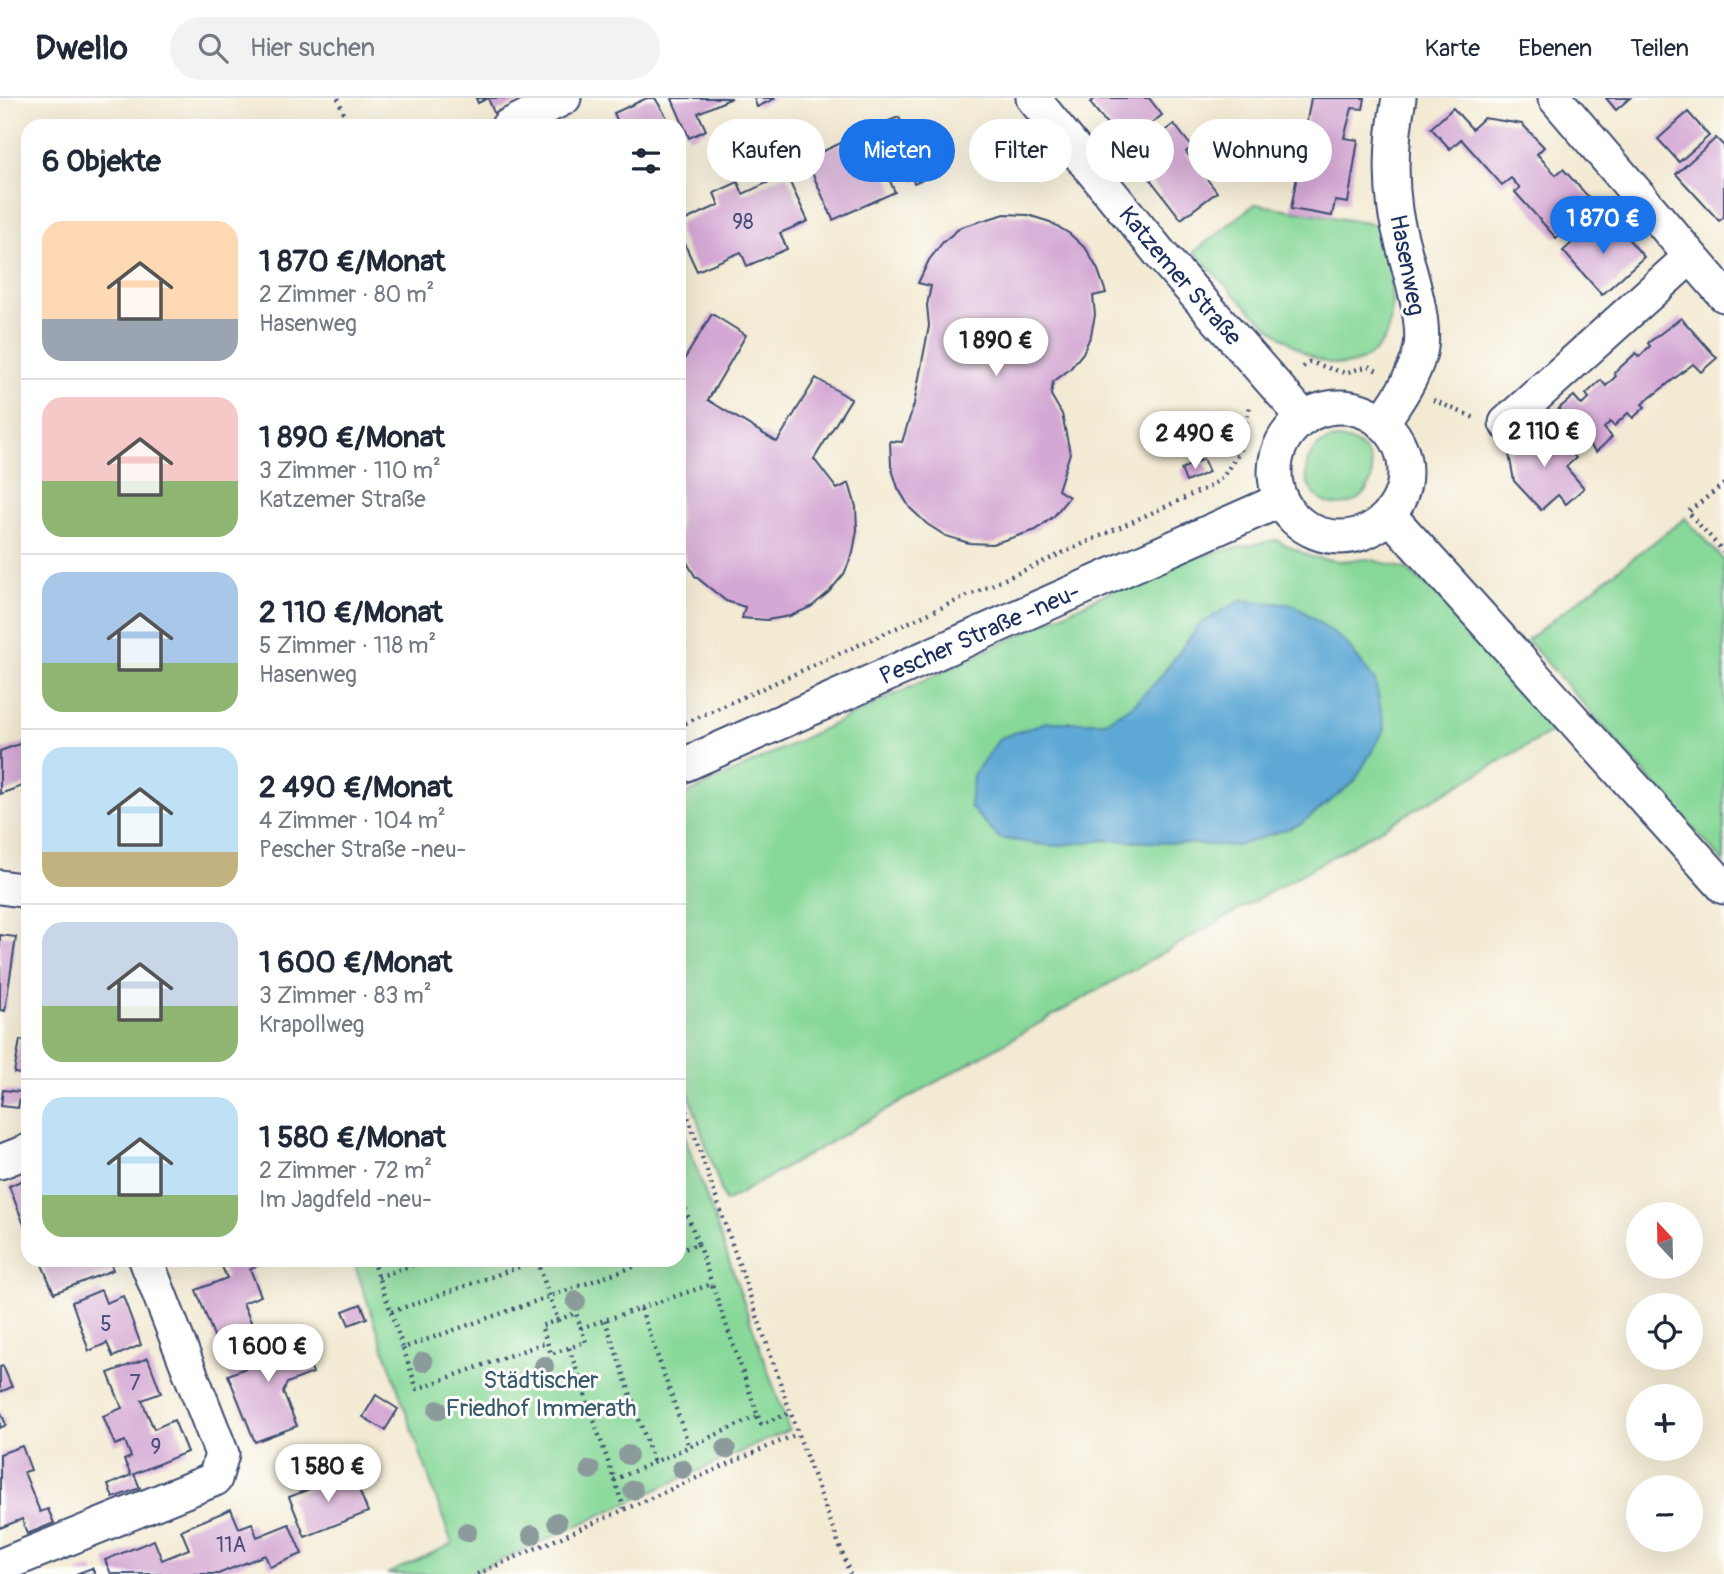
<!DOCTYPE html>
<html lang="de">
<meta charset="utf-8">
<style>
body{margin:0;font-family:Pangolin,sans-serif;background:#f2f2f3;color:#1f2937;height:100vh;display:flex;flex-direction:column;font-size:26px;white-space:nowrap}
*{box-sizing:border-box;margin:0}
p{font-size:23px;color:#747a83}
.icon{flex:none;width:38px;height:38px;fill:none;stroke:currentColor;stroke-width:2;stroke-linecap:round;stroke-linejoin:round}
.map{position:relative;flex:1;overflow:hidden}
.details{position:absolute;left:21px;top:21px;width:665px;height:1148px;display:flex;flex-direction:column;background:#fff;border-radius:21px;box-shadow:0 7px 28px #0002}
.details>*{flex:none}
.guide{position:absolute;left:707px;top:21px;width:665px;height:63px;display:flex;gap:14px}
.needle{width:46px;rotate:338deg}
.controls{position:absolute;left:1626px;top:1104px;display:grid;gap:14px}
.controls a{display:grid;place-items:center;width:77px;height:77px;border-radius:50%;background:#fff;box-shadow:0 7px 28px #0002;font-size:35px}
.price{position:absolute;translate:-50% -60px;padding:0 16px;border-radius:24px;background:#fff;color:#222;font-size:23px;line-height:46px;filter:drop-shadow(0 2px 4px #0008)}
.price::after{content:'';position:absolute;left:50%;top:42px;width:21px;height:16px;margin-left:-10px;background:inherit;clip-path:polygon(0 0,100% 0,50% 100%)}
.price.selected{background:#1a73e8;color:#fff}
ul{padding:0;list-style:none}
li{display:flex;align-items:center;gap:21px;height:175px;padding:0 21px}
li+li{border-top:2px solid #e0e1e3}
li span{display:grid;place-items:center;flex:none;width:196px;height:140px;border-radius:21px;color:#555}
li>.icon{margin-inline-start:auto}
span .icon{width:84px;height:84px;fill:#fffc;stroke-width:1}
li b{font-size:30px}
h2{display:flex;justify-content:space-between;align-items:center;height:84px;padding:0 21px;font-size:30px}
.chip{padding:0 24px;border-radius:32px;background:#fff;box-shadow:0 7px 28px #0002;font-size:24px;line-height:63px}
.chip.selected{background:#1a73e8;color:#fff}
header{display:flex;align-items:center;gap:42px;box-sizing:border-box;height:98px;padding:0 35px;background:#fff;border-bottom:2px solid #e0e1e3}
header strong{font-size:33px}
nav{display:flex;gap:38px;margin-inline-start:auto;font-size:24px}
.search{width:490px;height:63px;background:#f2f2f3;display:flex;align-items:center;gap:18px;box-sizing:border-box;padding:0 24px;border-radius:38px;color:#747a83;font-size:26px}
.map>svg:first-child{display:block}
.green{fill:#87d899;stroke:#51847c;stroke-width:2}
.water{fill:#5da8d5;stroke:#3c6c9a;stroke-width:2}
.building{fill:#d4a8d4}
.lines{fill:none;stroke-linecap:round;stroke-linejoin:round}
.minor-casing{stroke:#3b4b70;stroke-width:37}
.path{stroke:#3b4b70;stroke-width:4.5;stroke-dasharray:2 5;stroke-linecap:butt}
.minor{stroke:#fff;stroke-width:33}
.tree{fill:#8b9a9b}
.labels{text-anchor:middle;dominant-baseline:central;stroke-width:6;stroke-linejoin:round;paint-order:stroke}
.number-label{font-size:21px;fill:#494d7c}
.street-label{font-size:24px;fill:#1b2f5e;stroke:#fdfcf7}
.park-label{font-size:24px;fill:#36596d;stroke:#fdfcf7}
</style>
<header>
<strong>Dwello</strong>
<div class="search"><svg class="icon" aria-label="search" viewBox="0 0 24 24"><circle cx="10" cy="10" r="6"/><path d="M15 15l6 6"/></svg>Hier suchen</div>
<nav><a>Karte</a><a>Ebenen</a><a>Teilen</a></nav>
</header>
<div class="map">
<svg width="1724" height="1476" viewBox="0 0 1724 1476">
<rect width="100%" height="100%" fill="#fdfcf7"/>
<filter id="ink" filterUnits="userSpaceOnUse"><feTurbulence type="fractalNoise" baseFrequency=".0143" numOctaves="2"/><feDisplacementMap in="SourceGraphic" scale="14" xChannelSelector="R" yChannelSelector="G"/><feConvolveMatrix kernelMatrix="1 2 1 2 8 2 1 2 1" color-interpolation-filters="sRGB"/></filter>
<filter id="wash" filterUnits="userSpaceOnUse"><feTurbulence type="fractalNoise" baseFrequency=".00686" numOctaves="4" result="noise"/><feDisplacementMap in="SourceGraphic" scale="28" xChannelSelector="R" yChannelSelector="G"/><feGaussianBlur stdDeviation="1.57" result="paint"/><feColorMatrix in="noise" values="0 0 0 0 0 0 0 0 0 0 0 0 0 0 0 0 0 1.4 0 .05"/><feComposite in="paint" operator="in"/></filter>
<g filter="url(#wash)">
<rect width="100%" height="100%" fill="#f3ead3"/>
<!-- green -->
<g class="green">
<path d="M1255,106L1378,127C1389,167 1410,241 1360,263C1341,271 1322,265 1305,255C1262,228 1228,190 1194,154Z"/>
<circle cx="1339" cy="374" r="33"/>
<path d="M1685,420L1724,463V765L1527,542Z"/>
<path d="M1276,442L1311,459L1338,463L1369,461L1406,471L1445,503L1562,628L725,1104L679,966V700L1142,478L1191,459Z"/>
<path d="M679,1021L789,1332L470,1476H387L452,1446L353,1162H679Z"/>
</g>
<!-- water -->
<path class="water" d="M1241,502L1295,507L1345,544L1375,583L1385,631L1354,684L1301,726L1237,748L1106,742L1051,748L999,740L970,709L973,677L1000,640L1046,624H1105L1133,607L1158,582L1200,526Z"/>
<g id="blocks">
<!-- building -->
<g class="building">
<path d="M476,0H521L522,3L494,15L488,0L478,5Z"/>
<path d="M647,0H655L672,28H609L618,24L614,15Z"/>
<path d="M674,0H732L698,15L706,32L689,40L672,1Z"/>
<path d="M754,0H776L757,9Z"/>
<path d="M1096,0H1149L1162,17L1124,47L1090,5Z"/>
<path d="M1311,0H1365L1363,11L1352,10L1344,40L1358,42L1348,105L1335,103L1332,118L1291,111Z"/>
<path d="M1606,0H1630L1616,12Z"/>
<path d="M1453,10L1472,31L1484,20L1522,26L1544,49L1537,56L1556,77L1563,71L1594,105L1556,140L1515,94L1520,90L1511,80L1502,87L1461,41L1450,51L1431,30Z"/>
<path d="M1688,14L1709,38L1679,64L1658,41Z"/>
<path d="M899,19L926,80L914,85L886,24Z"/>
<path d="M1174,26L1192,49L1186,54L1217,94L1181,121L1150,81L1167,67L1149,45Z"/>
<path d="M867,33L895,94L833,122L806,61Z"/>
<path d="M1716,40L1724,48V119L1719,123L1676,76Z"/>
<path d="M786,76L808,123L780,135L787,151L747,168L741,154L697,173L679,134V125L719,107L714,95L738,84L743,96Z"/>
<path d="M1005,116L1028,117L1050,124L1070,136L1087,152L1098,172L1106,195L1093,198L1095,217L1091,237L1083,255L1070,271L1053,284L1051,297L1062,316L1070,355L1058,392L1069,399L1054,418L1036,432L992,446L969,445L946,438L927,426L910,410L898,390L891,368L890,343L902,344L914,306L929,228L927,207L931,188L918,185L929,162L943,144L961,129Z"/>
<path d="M1594,125L1605,138L1617,128L1644,159L1602,197L1563,153Z"/>
<path d="M712,216L746,237L708,302L777,344L816,280L851,301L814,361L837,391L849,385L856,409L857,432L853,455L844,476L829,494L811,509L790,518L767,522L742,520L745,509L726,503L695,478L685,461L679,442V270Z"/>
<path d="M1681,220L1717,260L1701,274L1693,266L1642,306L1645,309L1633,320L1628,315L1614,328L1610,324L1604,330L1612,339L1596,354L1558,311L1574,298L1582,307L1589,300L1586,296L1601,282L1606,288L1616,278L1614,275L1636,255L1639,259L1650,248L1648,245Z"/>
<path d="M1549,329L1576,360L1566,369L1584,390L1566,406L1558,397L1541,412L1514,383L1509,356L1534,334L1538,339Z"/>
<path d="M1203,361L1209,374L1186,384L1181,371Z"/>
<path d="M28,643V686L0,696V653Z"/>
<path d="M0,837L16,839L5,913L0,912Z"/>
<path d="M20,942L28,943V977L14,975Z"/>
<path d="M3,992L21,994L18,1010L1,1008Z"/>
<path d="M28,1080V1137L9,1088Z"/>
<path d="M40,1162H109L113,1172L54,1195Z"/>
<path d="M219,1162L266,1164L250,1171L261,1198L243,1205L253,1229L216,1243L196,1192L227,1180Z"/>
<path d="M101,1192L106,1205L123,1198L141,1247L113,1259L107,1245L89,1253L72,1204Z"/>
<path d="M361,1206L367,1220L349,1227L343,1213Z"/>
<path d="M278,1232L288,1253L302,1247L313,1275L287,1285L283,1294L297,1328L255,1344L228,1277L248,1269L239,1247Z"/>
<path d="M148,1260L161,1295L142,1302L147,1315L154,1331L174,1322L187,1354L134,1376L140,1390L113,1400L108,1387L131,1377L124,1362L131,1359L125,1343L115,1347L103,1318L122,1310L108,1275Z"/>
<path d="M3,1268L12,1289L0,1294V1269Z"/>
<path d="M376,1297L398,1311L385,1332L363,1319Z"/>
<path d="M0,1312L6,1327L0,1330Z"/>
<path d="M22,1348L31,1372L24,1374L40,1414L48,1411L54,1425L27,1436L22,1421L0,1430V1356Z"/>
<path d="M352,1374L368,1414L305,1439L289,1399Z"/>
<path d="M231,1411L239,1430L252,1425L257,1439L289,1426L302,1456L270,1469L265,1457L218,1476H111L105,1462L154,1442L162,1462L189,1451L181,1432Z"/>
<path d="M92,1470L95,1476H76Z"/>
</g>
</g>
</g>
<g filter="url(#ink)">
<use href="#blocks" fill-opacity="0" stroke="#3b4b70" stroke-width="2"/>
<g class="lines">
<!-- minor casing -->
<g class="minor-casing">
<g id="minor">
<path id="s1" d="M1033,0L1162,158L1304,320"/>
<path d="M1555,0L1724,197"/>
<path d="M508,28L564,0"/>
<circle cx="1340" cy="374" r="65"/>
<path d="M1382,325C1397,303 1413,281 1420,254C1429,219 1400,149 1395,112C1390,76 1392,36 1399,0"/>
<path d="M1506,325L1689,160"/>
<path d="M1389,417L1724,789"/>
<path id="s2" d="M679,669L1281,402"/>
<path d="M0,789L28,793"/>
<path d="M0,1064L28,1053"/>
<path d="M0,1468L215,1381L222,1356L146,1162"/>
</g>
</g>
<!-- path -->
<g class="path">
<path d="M338,0L348,28"/>
<path d="M1303,269L1309,264L1345,275L1368,268L1379,274"/>
<path d="M1433,302L1477,321"/>
<path d="M1724,386L1688,414L1724,454"/>
<path d="M679,628L1209,389L1223,379L1239,354L1250,307"/>
<path d="M679,993L798,1336L850,1476"/>
<path d="M679,1092L685,1110"/>
<path d="M679,1112L685,1110L698,1146L679,1153"/>
<path d="M698,1146L712,1186"/>
<path d="M372,1162L391,1214L539,1162"/>
<path d="M537,1163L558,1222L541,1228L547,1244"/>
<path d="M378,1179L427,1162"/>
<path d="M641,1211L689,1348"/>
<path d="M391,1214L403,1250"/>
<path d="M558,1222L576,1215L581,1230"/>
<path d="M605,1222L654,1365"/>
<path d="M569,1250L624,1410"/>
<path d="M758,1318L761,1326L790,1315"/>
<path d="M614,1382L758,1318L712,1186L581,1230L586,1244L551,1256L547,1244L417,1291L403,1250L653,1162"/>
<path d="M477,1476L797,1336"/>
</g>
<!-- minor -->
<use href="#minor" class="minor"/>
</g>
<!-- trees -->
<g class="tree">
<circle cx="576" cy="1203" r="10"/>
<circle cx="423" cy="1264" r="10"/>
<circle cx="544" cy="1268" r="10"/>
<circle cx="438" cy="1312" r="10"/>
<circle cx="726" cy="1351" r="10"/>
<circle cx="628" cy="1357" r="10"/>
<circle cx="682" cy="1371" r="10"/>
<circle cx="590" cy="1372" r="10"/>
<circle cx="633" cy="1392" r="10"/>
<circle cx="557" cy="1424" r="10"/>
<circle cx="467" cy="1434" r="10"/>
<circle cx="532" cy="1437" r="10"/>
</g>
</g>
<g class="labels">
<!-- number labels -->
<g class="number-label">
<text x="743" y="124">98</text>
<text x="106" y="1226">5</text>
<text x="135" y="1285">7</text>
<text x="156" y="1349">9</text>
<text x="231" y="1447">11A</text>
</g>
<!-- street labels -->
<g class="street-label">
<text transform="translate(1407 167) rotate(79)">Hasenweg</text>
<text stroke="none"><textPath href="#s1" startOffset="231">Katzemer Straße</textPath></text>
<text stroke="none"><textPath href="#s2" startOffset="329">Pescher Straße -neu-</textPath></text>
</g>
<!-- park labels -->
<g class="park-label">
<text x="541" y="1282">Städtischer<tspan x="541" dy="28">Friedhof Immerath</tspan></text>
</g>
</g>
</svg>
<div class="controls">
<a><svg class="needle" viewBox="-14 -14 28 28"><path d="M0-13l5 13h-10z" fill="#e53935"/><path d="M0 13l5-13h-10z" fill="#747a83"/></svg></a>
<a><svg class="icon" aria-label="locate" viewBox="0 0 24 24"><circle cx="12" cy="12" r="6"/><path d="M12 2v4M12 18v4M2 12h4M18 12h4"/></svg></a>
<a>+</a>
<a>−</a>
</div>
<b class="price selected" style="left:1603px;top:158px">1 870 €</b>
<b class="price" style="left:996px;top:280px">1 890 €</b>
<b class="price" style="left:1544px;top:371px">2 110 €</b>
<b class="price" style="left:1195px;top:373px">2 490 €</b>
<b class="price" style="left:268px;top:1286px">1 600 €</b>
<b class="price" style="left:328px;top:1406px">1 580 €</b>
<div class="guide">
<a class="chip">Kaufen</a>
<a class="chip selected">Mieten</a>
<a class="chip">Filter</a>
<a class="chip">Neu</a>
<a class="chip">Wohnung</a>
</div>
<section class="details">
<h2>6 Objekte<svg class="icon" aria-label="filters" viewBox="0 0 24 24"><path d="M4 7h16M4 17h16"/><circle cx="9" cy="7" r="2"/><circle cx="15" cy="17" r="2"/></svg></h2>
<ul>
<li><span style="background:linear-gradient(#ffd9b3 70%,#9aa5b1 0)"><svg class="icon" aria-label="home" viewBox="0 0 24 24"><path d="M3 11l9-7 9 7M6 9v11h12V9"/></svg></span><div><b>1 870 €/Monat</b><p>2 Zimmer · 80 m²</p><p>Hasenweg</p></div></li>
<li><span style="background:linear-gradient(#f6c9c9 60%,#8fb573 0)"><svg class="icon" aria-label="home" viewBox="0 0 24 24"><path d="M3 11l9-7 9 7M6 9v11h12V9"/></svg></span><div><b>1 890 €/Monat</b><p>3 Zimmer · 110 m²</p><p>Katzemer Straße</p></div></li>
<li><span style="background:linear-gradient(#a9c7e8 65%,#8fb573 0)"><svg class="icon" aria-label="home" viewBox="0 0 24 24"><path d="M3 11l9-7 9 7M6 9v11h12V9"/></svg></span><div><b>2 110 €/Monat</b><p>5 Zimmer · 118 m²</p><p>Hasenweg</p></div></li>
<li><span style="background:linear-gradient(#bfe0f5 75%,#c2b280 0)"><svg class="icon" aria-label="home" viewBox="0 0 24 24"><path d="M3 11l9-7 9 7M6 9v11h12V9"/></svg></span><div><b>2 490 €/Monat</b><p>4 Zimmer · 104 m²</p><p>Pescher Straße -neu-</p></div></li>
<li><span style="background:linear-gradient(#c9d6e8 60%,#8fb573 0)"><svg class="icon" aria-label="home" viewBox="0 0 24 24"><path d="M3 11l9-7 9 7M6 9v11h12V9"/></svg></span><div><b>1 600 €/Monat</b><p>3 Zimmer · 83 m²</p><p>Krapollweg</p></div></li>
<li><span style="background:linear-gradient(#bfe0f5 70%,#8fb573 0)"><svg class="icon" aria-label="home" viewBox="0 0 24 24"><path d="M3 11l9-7 9 7M6 9v11h12V9"/></svg></span><div><b>1 580 €/Monat</b><p>2 Zimmer · 72 m²</p><p>Im Jagdfeld -neu-</p></div></li>
</ul>
</section>
</div>
